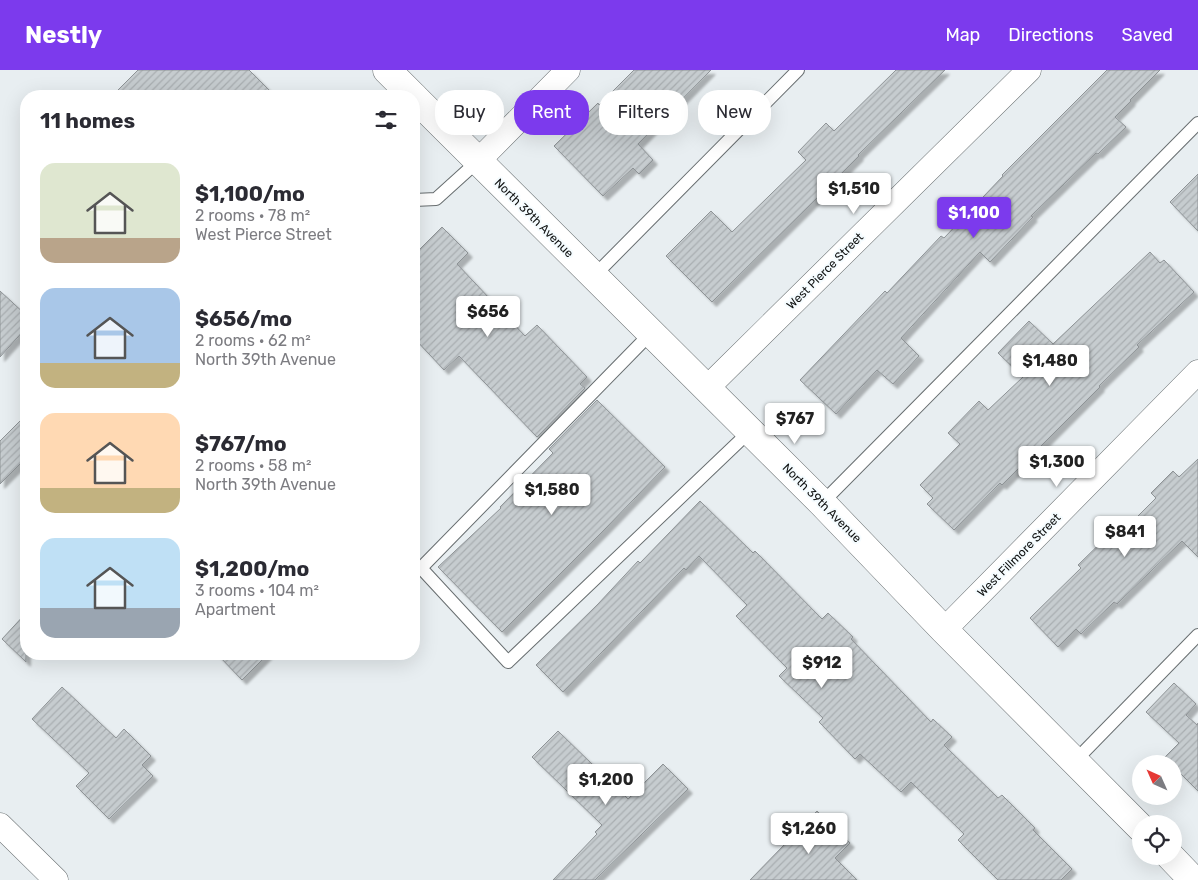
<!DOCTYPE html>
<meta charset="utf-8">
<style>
body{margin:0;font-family:Rubik,sans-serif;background:#f2f2f3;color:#2b2b33;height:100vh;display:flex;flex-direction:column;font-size:19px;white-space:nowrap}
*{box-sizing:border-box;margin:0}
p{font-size:16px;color:#7c7c81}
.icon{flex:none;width:28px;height:28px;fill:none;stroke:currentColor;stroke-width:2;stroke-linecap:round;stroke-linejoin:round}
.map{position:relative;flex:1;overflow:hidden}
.panel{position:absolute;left:20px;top:20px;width:400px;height:570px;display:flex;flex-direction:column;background:#fff;border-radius:20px;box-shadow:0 5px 20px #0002}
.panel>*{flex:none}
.banner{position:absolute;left:435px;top:20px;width:475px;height:45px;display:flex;gap:10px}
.needle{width:32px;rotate:315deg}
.fabs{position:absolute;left:1132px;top:685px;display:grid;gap:10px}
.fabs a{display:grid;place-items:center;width:50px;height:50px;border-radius:50%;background:#fff;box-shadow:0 5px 20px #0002;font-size:25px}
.price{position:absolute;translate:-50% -42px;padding:0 11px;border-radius:5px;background:#fff;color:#222;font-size:16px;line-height:32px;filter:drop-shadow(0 1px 2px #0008)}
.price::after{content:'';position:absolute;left:50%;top:30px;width:15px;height:11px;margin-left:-8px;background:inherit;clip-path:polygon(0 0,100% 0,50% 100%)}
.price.current{background:#7c3aed;color:#fff}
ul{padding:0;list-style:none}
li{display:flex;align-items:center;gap:15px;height:125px;padding:0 20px}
li span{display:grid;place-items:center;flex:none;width:140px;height:100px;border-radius:15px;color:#555}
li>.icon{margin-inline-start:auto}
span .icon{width:60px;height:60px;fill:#fffc;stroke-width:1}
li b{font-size:21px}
h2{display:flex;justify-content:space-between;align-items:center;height:60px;padding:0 20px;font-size:21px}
.pill{padding:0 18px;border-radius:20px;background:#fff;box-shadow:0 5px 20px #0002;font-size:18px;line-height:45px}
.pill.current{background:#7c3aed;color:#fff}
header{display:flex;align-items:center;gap:30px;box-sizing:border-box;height:70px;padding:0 25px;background:#7c3aed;color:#fff}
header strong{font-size:24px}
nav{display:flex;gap:28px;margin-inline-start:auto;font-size:18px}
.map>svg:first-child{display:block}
.building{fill:url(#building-hatch);stroke:#8e9396;filter:url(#shadow)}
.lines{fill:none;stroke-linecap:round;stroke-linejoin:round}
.service-casing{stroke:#686e70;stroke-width:14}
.minor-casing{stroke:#686e70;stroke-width:25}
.tertiary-casing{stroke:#686e70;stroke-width:29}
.service{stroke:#fff;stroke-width:12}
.minor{stroke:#fff;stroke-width:24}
.tertiary{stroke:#fff;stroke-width:28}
.labels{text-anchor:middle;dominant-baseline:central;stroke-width:4;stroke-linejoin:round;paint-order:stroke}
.street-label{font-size:12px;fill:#0e1010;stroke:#f5fcff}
</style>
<header>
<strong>Nestly</strong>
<nav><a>Map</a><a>Directions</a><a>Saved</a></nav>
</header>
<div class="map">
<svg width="1198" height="810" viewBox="0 0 1198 810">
<defs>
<pattern id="building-hatch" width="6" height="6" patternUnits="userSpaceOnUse" patternTransform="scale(1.25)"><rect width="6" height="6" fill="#c6cccf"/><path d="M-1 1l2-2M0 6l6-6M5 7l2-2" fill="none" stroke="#a9aeb1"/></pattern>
<filter id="shadow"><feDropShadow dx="4.5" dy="4.5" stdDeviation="1" flood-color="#0004"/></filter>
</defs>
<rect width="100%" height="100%" fill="#e8eef1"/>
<!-- building -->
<g class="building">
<path d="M138,0H249L275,26H112Z"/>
<path d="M634,0H711L638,74L653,90L639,104L633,98L603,126L554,76L598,33L599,35Z"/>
<path d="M896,0H945L858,85L859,86L820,125L712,232L666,186L711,141L732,162L806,90L798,82L826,53L834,61Z"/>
<path d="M1107,0H1160L1130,30L1131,31L1115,47L1126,57L1098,84L1096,83L1031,146L1033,147L990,192L980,182L901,268L919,286L893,314L877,300L836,344L800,310L885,221L887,223L941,166L944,168L1003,106L1002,105Z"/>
<path d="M1198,104V161L1170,132Z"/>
<path d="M442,157L468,183L457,194L525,266L537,255L587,307L580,314L585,318L537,367L459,286L444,300L414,268V185Z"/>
<path d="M1150,182L1160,193L1164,190L1194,222L1137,275L1139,277L1099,316L1100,317L1002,415L1000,413L954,460L927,434L933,428L920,415L960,374L948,363L979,331L988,340L1023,307L998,283L1029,251L1053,274Z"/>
<path d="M0,221L26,245V258L0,287Z"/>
<path d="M597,330L665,397L605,459L502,562L438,497L501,438L500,437L553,383L549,379Z"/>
<path d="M26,345V388L0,414V371Z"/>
<path d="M1198,389V487L1182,471L1117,534L1114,532L1081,564L1076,559L1058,577L1030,548L1081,498L1078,495L1120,454L1125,459L1156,428L1151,423L1173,401L1179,407Z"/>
<path d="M700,431L753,483L755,481L822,549L828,543L853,567L851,569L931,652L933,649L952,667L944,675L998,728L1002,725L1035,758L1033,760L1072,799L1061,810H998L958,770L964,764L911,712L901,722L860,684L855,689L819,652L823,648L779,606L787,598L736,546L747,535L699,486L686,500L684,498L563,622L536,595L598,534L638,491L640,493Z"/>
<path d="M26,543V592L2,569Z"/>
<path d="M217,584H268L242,610Z"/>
<path d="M1174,613L1196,634L1186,645L1197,655L1198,653V721L1174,697V694H1170L1164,688L1179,673L1146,642Z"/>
<path d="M62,617L116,668L124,659L151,686L142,695L153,706L109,749L76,716L89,703L32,649Z"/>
<path d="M558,661L628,729L663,694L688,719L595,810H553L597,764L595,762L602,755L532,687Z"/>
<path d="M817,741L850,773L835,788L857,810H750Z"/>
</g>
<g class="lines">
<!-- service casing -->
<g class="service-casing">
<g id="service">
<path d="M414,130L436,129L478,91"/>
<path d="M593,207L798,0"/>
<path d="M651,263L421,498L508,592L750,361"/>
<path d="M822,433L1198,53"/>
<path d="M1075,691L1198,565"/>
</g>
</g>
<!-- minor casing -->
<g class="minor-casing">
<g id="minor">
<path d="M478,91L568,0"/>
<path d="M707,318L1029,0"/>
<path d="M944,560L1198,302"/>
<path d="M0,755L56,810"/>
</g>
</g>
<!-- tertiary casing -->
<g class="tertiary-casing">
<g id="tertiary">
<path d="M387,0L413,26"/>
<path d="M414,27L822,433L944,560L1141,758"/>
<path d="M1170,786L1193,810"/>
</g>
</g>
<!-- service -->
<use href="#service" class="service"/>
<!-- minor -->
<use href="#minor" class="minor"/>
<!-- tertiary -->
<use href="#tertiary" class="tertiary"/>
</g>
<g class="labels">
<!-- street labels -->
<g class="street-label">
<text transform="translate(534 148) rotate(45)">North 39th Avenue</text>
<text transform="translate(825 201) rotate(-45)">West Pierce Street</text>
<text transform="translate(822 433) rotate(45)">North 39th Avenue</text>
<text transform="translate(1019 485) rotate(-45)">West Fillmore Street</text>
</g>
</g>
</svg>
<div class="fabs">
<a><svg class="needle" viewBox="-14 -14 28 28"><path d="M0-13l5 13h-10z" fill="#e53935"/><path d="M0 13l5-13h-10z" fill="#7c7c81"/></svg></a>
<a><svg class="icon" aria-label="locate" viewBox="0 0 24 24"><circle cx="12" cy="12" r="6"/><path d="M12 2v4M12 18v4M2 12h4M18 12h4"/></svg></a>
</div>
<b class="price" style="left:854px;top:145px">$1,510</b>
<b class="price current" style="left:974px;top:169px">$1,100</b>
<b class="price" style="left:488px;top:268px">$656</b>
<b class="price" style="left:1050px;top:317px">$1,480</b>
<b class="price" style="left:795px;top:375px">$767</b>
<b class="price" style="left:1057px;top:418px">$1,300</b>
<b class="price" style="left:552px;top:446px">$1,580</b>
<b class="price" style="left:1125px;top:488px">$841</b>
<b class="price" style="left:822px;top:619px">$912</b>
<b class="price" style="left:606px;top:736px">$1,200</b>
<b class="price" style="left:809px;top:785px">$1,260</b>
<div class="banner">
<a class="pill">Buy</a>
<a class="pill current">Rent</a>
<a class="pill">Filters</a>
<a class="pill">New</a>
</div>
<section class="panel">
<h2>11 homes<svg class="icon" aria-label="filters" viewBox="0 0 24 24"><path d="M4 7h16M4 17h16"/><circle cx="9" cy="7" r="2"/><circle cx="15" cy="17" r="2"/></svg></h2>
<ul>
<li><span style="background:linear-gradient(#dfe7d0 75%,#b9a48a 0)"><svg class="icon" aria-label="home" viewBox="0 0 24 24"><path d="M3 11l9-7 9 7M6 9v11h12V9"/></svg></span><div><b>$1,100/mo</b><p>2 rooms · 78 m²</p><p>West Pierce Street</p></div></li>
<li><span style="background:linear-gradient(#a9c7e8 75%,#c2b280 0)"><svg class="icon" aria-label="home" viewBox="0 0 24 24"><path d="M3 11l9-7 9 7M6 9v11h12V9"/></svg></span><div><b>$656/mo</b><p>2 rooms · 62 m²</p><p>North 39th Avenue</p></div></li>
<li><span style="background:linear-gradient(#ffd9b3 75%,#c2b280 0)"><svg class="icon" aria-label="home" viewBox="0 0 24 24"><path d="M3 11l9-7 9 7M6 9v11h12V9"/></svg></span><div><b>$767/mo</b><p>2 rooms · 58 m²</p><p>North 39th Avenue</p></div></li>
<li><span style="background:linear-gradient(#bfe0f5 70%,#9aa5b1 0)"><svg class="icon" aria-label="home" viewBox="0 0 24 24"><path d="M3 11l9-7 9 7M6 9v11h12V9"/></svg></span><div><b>$1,200/mo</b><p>3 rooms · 104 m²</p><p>Apartment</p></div></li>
</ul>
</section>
</div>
